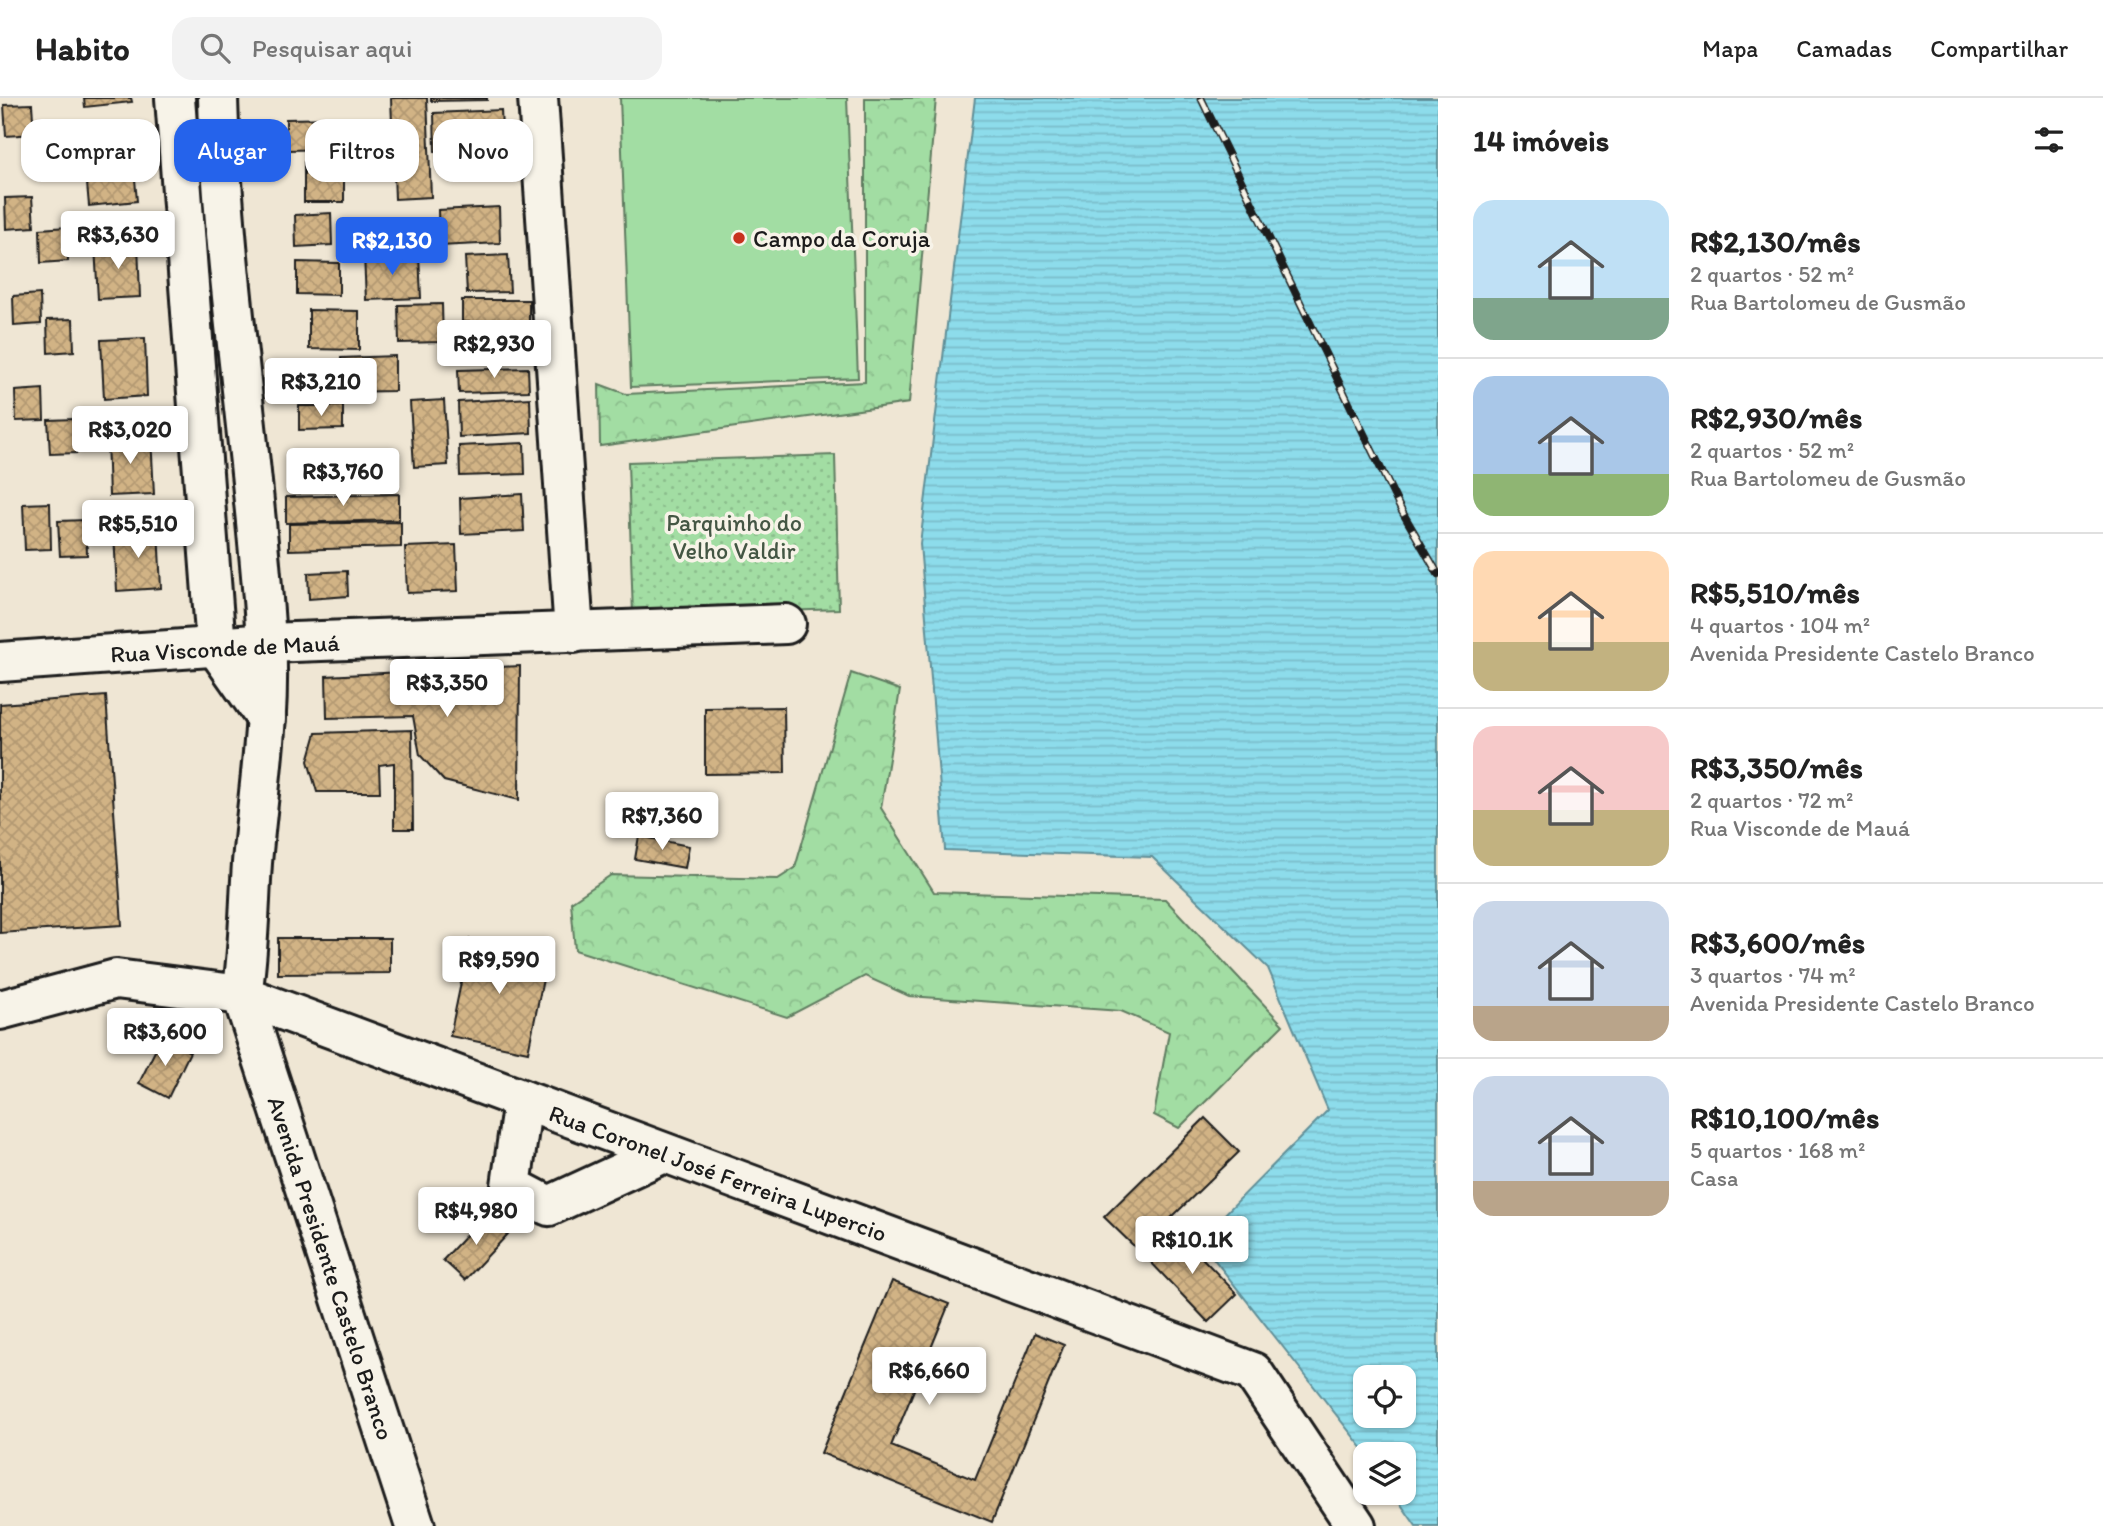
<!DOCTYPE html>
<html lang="pt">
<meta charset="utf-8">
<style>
body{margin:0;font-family:Itim,sans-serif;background:#f2f2f2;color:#222;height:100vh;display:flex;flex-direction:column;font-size:26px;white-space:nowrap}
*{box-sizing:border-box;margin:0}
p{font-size:23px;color:#767676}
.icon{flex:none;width:38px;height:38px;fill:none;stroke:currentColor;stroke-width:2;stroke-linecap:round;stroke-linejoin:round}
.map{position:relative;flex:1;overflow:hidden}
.drawer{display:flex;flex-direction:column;background:#fff;width:665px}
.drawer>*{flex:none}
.banner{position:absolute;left:21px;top:21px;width:665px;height:63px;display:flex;gap:14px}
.tools{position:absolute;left:1353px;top:1267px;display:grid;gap:14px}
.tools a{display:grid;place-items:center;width:63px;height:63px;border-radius:14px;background:#fff;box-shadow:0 2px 5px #0004;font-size:35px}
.price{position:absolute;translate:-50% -60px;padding:0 16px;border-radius:7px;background:#fff;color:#222;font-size:23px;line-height:46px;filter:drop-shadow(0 2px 4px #0008)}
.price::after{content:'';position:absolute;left:50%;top:42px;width:21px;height:16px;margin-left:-10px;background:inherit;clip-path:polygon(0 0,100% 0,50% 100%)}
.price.selected{background:#2563eb;color:#fff}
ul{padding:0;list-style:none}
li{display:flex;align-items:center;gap:21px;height:175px;padding:0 35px}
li+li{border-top:2px solid #e0e0e0}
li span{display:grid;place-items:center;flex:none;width:196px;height:140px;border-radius:21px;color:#555}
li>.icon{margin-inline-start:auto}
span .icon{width:84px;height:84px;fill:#fffc;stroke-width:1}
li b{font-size:30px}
h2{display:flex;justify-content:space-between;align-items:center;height:84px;padding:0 35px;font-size:30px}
.pill{padding:0 24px;border-radius:21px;background:#fff;box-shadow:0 2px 5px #0004;font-size:24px;line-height:63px}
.pill.selected{background:#2563eb;color:#fff}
header{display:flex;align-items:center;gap:42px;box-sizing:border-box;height:98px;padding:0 35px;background:#fff;border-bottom:2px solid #e0e0e0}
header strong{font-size:33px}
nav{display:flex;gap:38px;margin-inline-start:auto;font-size:24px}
.search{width:490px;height:63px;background:#f2f2f2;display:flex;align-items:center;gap:18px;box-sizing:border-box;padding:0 24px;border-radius:21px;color:#767676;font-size:26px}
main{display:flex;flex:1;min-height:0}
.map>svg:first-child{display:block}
.forest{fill:url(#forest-crowns);stroke:#5f7c60;stroke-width:2}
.park{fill:url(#park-dots);stroke:#5f7c60;stroke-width:2}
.pitch{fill:#a2dda3;stroke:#5f7c60;stroke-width:2}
.water{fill:url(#water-rules);stroke:#608f98;stroke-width:2;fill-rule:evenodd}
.building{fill:url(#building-cross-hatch);stroke:#1c1c1c;stroke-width:2}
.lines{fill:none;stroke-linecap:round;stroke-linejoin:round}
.minor-casing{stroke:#1c1c1c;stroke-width:44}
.minor{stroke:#f7f3e8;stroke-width:38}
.rail-casing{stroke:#1c1c1c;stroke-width:8}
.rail{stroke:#f7f3e8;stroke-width:5;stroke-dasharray:16;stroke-linecap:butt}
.poi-dot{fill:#c8321e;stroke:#f7f3e8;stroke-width:2.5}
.labels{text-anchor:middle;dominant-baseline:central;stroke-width:7;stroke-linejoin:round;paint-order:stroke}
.poi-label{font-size:24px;fill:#1c1c1c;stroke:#f7f3e8;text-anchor:start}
.park-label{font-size:24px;fill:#445644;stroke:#f7f3e8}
.street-label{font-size:24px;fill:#1c1c1c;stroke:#f7f3e8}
</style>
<header>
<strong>Habito</strong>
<div class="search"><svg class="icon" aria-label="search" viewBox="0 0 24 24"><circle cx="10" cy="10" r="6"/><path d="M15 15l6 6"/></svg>Pesquisar aqui</div>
<nav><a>Mapa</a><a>Camadas</a><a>Compartilhar</a></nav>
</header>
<main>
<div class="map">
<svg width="1438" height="1428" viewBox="0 0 1438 1428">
<defs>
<pattern id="forest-crowns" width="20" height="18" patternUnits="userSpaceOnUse" patternTransform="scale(1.75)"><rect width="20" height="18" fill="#a2dda3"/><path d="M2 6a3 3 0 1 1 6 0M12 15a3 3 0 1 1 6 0" fill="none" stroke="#8bbd8c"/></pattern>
<pattern id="park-dots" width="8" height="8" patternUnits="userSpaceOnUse" patternTransform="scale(1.75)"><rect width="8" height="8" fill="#a2dda3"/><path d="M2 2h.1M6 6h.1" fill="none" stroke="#8bbd8c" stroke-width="1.8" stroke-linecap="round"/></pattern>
<pattern id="water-rules" width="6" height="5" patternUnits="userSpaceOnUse" patternTransform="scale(1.75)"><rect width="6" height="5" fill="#8ddceb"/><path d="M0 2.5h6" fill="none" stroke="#79bcc9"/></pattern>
<pattern id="building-cross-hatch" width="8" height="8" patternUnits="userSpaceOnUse" patternTransform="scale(1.75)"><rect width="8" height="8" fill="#d1b385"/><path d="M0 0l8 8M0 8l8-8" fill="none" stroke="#b39972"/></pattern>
</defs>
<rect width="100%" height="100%" fill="#efe6d4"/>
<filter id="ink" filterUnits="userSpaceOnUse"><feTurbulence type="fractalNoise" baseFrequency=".0143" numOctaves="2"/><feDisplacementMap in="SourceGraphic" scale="14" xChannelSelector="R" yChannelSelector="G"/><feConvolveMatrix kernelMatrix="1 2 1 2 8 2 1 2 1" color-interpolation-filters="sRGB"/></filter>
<g filter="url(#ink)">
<!-- forest -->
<g class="forest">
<path d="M865,0H936L909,305L600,348L599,286L626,296L865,284Z"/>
<path d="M851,575L900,592L881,710L934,794L1165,801L1283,927L1179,1030L1154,1017L1169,934L1121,913L909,898L865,878L787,919L575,852L571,804L611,777L778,781L795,770Z"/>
</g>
<!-- park -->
<path class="park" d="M835,357L839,511L633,518L628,364Z"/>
<!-- pitch -->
<path class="pitch" d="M620,0H847L858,280L631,289Z"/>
<!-- water -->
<path class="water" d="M975,0H1438V1428H1416L1393,1395H1404V1356H1367L1199,1142L1328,1012L1268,870L1152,759L945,752L920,446ZM1365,1279H1404V1318H1365Z"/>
<!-- building -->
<g class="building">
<path d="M84,0H131L132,4L85,9Z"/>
<path d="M391,0H427L431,99L395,101Z"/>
<path d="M431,0H487V2L431,3Z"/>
<path d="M32,6L34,36L6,38L4,7Z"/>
<path d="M501,12L503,51L435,54L434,15Z"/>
<path d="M341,20L342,51L286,52V21Z"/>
<path d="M61,25L63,59L36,60L35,27Z"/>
<path d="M132,48L137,103L89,108L84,52Z"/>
<path d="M344,63V104H304V64Z"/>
<path d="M32,99L34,129L6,131L5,100Z"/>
<path d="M499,109L500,145L439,148L438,112Z"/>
<path d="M331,115L332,147L296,149L295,117Z"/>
<path d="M67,129L68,163L41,165L40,131Z"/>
<path d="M138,145L140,199L98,201L95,148Z"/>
<path d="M419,156L421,200L366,202L364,157Z"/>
<path d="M508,157L510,194L467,195L465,159Z"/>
<path d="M297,164L339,165V197L297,196Z"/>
<path d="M40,196L41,226L14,228L13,198Z"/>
<rect x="462" y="202" width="67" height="22"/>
<path d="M442,206L443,244L399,245L398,207Z"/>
<path d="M309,212L359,213V252L309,251Z"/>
<path d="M73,221L74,253L48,255L47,222Z"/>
<path d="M145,240L147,298L104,301L101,242Z"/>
<path d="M395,258V293L342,294L341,260Z"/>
<path d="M528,270L529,293L459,295L458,272Z"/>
<path d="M43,291L44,322L16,323L15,293Z"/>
<path d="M530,300L531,335L459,339L458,304Z"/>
<path d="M444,302L448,367L414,369L410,304Z"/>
<path d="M299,308H343V331L299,332Z"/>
<path d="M75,321L77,355L50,356L48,322Z"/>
<path d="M151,338L154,396L109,398L107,340Z"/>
<path d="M524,345L525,376L460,378L459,348Z"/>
<path d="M359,355L361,391L303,394L301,358Z"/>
<path d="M399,396V422L286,425V399Z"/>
<path d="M522,396L524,433L461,436L460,400Z"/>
<path d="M50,405L51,451L25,452L23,406Z"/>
<path d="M86,422L87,457L60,458L58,423Z"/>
<path d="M401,424V449L289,452V426Z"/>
<path d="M158,432L161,490L117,493L114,435Z"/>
<path d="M456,447L458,493L407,495L405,449Z"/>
<path d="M347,473L348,498L309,501L308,475Z"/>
<path d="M520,568L519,702L444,683L420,657L413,618L327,620L326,578Z"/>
<path d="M106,598L122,827L0,835V606Z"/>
<path d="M784,609L785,675L705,676V610Z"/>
<path d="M412,632L413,731H394V665L379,667L380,694H317L308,663L316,635Z"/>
<path d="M639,738L689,748L685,770L635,761Z"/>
<path d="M278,840H390V875L278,876Z"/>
<path d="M470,841L548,857L528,954L450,938Z"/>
<path d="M162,939L190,954L168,1000L139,985Z"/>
<path d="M1205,1020L1239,1054L1138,1152L1104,1119Z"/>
<path d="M486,1116L508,1136L465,1182L443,1162Z"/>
<path d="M1175,1132L1237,1196L1208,1224L1146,1159Z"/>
<path d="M892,1183L949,1206L891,1348L975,1382L1035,1235L1064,1247L992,1424L821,1355Z"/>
</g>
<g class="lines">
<!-- minor casing -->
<g class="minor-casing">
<g id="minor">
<path d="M175,0L216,549L266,620"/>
<path d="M218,0C223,182 255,362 266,543C271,617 258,692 252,765C249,810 249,853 242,897L415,1428"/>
<path d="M538,0L574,535"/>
<path d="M0,564L267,545L786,526"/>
<path d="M0,912L116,881L242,897L1253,1274L1356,1428"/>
<path d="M523,1002L511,1088L549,1108L664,1055"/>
</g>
</g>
<!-- minor -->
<use href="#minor" class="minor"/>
<!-- rail casing -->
<g class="rail-casing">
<path id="rail" d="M1201,0L1400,410L1438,476"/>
</g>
<!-- rail -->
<use href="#rail" class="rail"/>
</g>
</g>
<!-- markers -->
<circle class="poi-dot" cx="739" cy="140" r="7"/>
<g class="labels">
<!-- poi labels -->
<g class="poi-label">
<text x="753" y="140">Campo da Coruja</text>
</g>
<!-- park labels -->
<g class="park-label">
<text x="734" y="424">Parquinho do<tspan x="734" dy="28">Velho Valdir</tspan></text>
</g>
<!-- street labels -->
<g class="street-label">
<text transform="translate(225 550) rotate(-3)">Rua Visconde de Mauá</text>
<text transform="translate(718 1075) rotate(20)">Rua Coronel José Ferreira Lupercio</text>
<text transform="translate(331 1170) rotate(72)">Avenida Presidente Castelo Branco</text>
</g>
</g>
</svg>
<div class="tools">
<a><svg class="icon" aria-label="locate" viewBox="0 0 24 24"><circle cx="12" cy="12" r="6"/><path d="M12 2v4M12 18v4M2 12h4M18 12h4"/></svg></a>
<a><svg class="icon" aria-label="layers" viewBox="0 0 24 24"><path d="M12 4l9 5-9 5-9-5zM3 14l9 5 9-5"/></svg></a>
</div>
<b class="price" style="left:118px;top:173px">R$3,630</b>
<b class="price selected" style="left:392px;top:179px">R$2,130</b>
<b class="price" style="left:494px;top:282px">R$2,930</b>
<b class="price" style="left:321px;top:320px">R$3,210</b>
<b class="price" style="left:130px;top:368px">R$3,020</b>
<b class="price" style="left:343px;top:410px">R$3,760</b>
<b class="price" style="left:138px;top:462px">R$5,510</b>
<b class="price" style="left:447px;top:621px">R$3,350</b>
<b class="price" style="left:662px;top:754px">R$7,360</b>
<b class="price" style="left:499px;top:898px">R$9,590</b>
<b class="price" style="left:165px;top:970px">R$3,600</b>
<b class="price" style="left:476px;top:1149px">R$4,980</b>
<b class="price" style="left:1192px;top:1178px">R$10.1K</b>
<b class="price" style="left:929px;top:1309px">R$6,660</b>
<div class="banner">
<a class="pill">Comprar</a>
<a class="pill selected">Alugar</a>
<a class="pill">Filtros</a>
<a class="pill">Novo</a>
</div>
</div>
<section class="drawer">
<h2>14 imóveis<svg class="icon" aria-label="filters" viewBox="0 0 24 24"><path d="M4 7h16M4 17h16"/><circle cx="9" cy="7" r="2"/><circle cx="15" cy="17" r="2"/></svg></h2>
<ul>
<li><span style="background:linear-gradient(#bfe0f5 70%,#7fa58c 0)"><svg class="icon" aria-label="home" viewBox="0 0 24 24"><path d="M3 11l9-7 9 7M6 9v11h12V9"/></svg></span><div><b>R$2,130/mês</b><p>2 quartos · 52 m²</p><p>Rua Bartolomeu de Gusmão</p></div></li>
<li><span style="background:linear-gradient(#a9c7e8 70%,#8fb573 0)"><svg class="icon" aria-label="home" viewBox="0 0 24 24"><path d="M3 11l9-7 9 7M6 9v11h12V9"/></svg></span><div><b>R$2,930/mês</b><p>2 quartos · 52 m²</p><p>Rua Bartolomeu de Gusmão</p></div></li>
<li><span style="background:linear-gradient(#ffd9b3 65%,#c2b280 0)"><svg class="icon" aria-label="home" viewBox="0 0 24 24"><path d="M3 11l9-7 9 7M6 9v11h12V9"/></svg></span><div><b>R$5,510/mês</b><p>4 quartos · 104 m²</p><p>Avenida Presidente Castelo Branco</p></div></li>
<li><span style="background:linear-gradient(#f6c9c9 60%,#c2b280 0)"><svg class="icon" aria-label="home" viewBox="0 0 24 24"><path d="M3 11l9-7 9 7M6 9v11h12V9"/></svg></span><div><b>R$3,350/mês</b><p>2 quartos · 72 m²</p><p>Rua Visconde de Mauá</p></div></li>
<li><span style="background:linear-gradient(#c9d6e8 75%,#b9a48a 0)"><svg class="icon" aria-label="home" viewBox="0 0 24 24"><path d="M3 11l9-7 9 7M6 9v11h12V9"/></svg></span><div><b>R$3,600/mês</b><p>3 quartos · 74 m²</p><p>Avenida Presidente Castelo Branco</p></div></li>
<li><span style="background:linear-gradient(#c9d6e8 75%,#b9a48a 0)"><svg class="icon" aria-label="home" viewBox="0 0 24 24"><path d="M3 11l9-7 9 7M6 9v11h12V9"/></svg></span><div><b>R$10,100/mês</b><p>5 quartos · 168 m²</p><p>Casa</p></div></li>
</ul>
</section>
</main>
